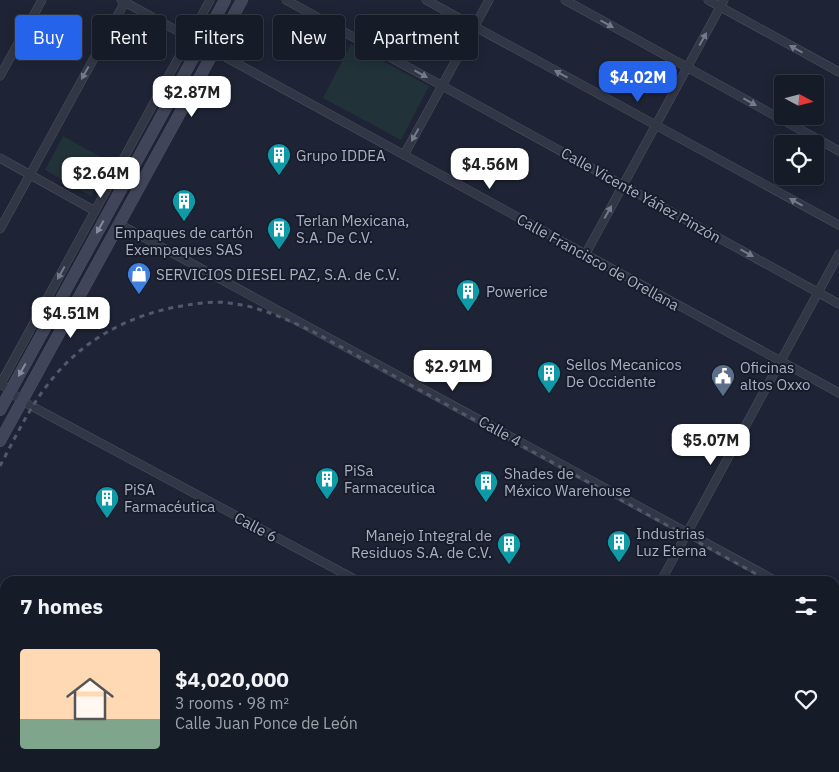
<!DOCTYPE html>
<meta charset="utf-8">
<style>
body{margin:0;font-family:"IBM Plex Sans",sans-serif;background:#232834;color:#f1f3f6;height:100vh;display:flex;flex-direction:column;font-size:19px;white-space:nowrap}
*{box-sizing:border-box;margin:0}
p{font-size:16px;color:#9ea1a8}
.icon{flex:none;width:28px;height:28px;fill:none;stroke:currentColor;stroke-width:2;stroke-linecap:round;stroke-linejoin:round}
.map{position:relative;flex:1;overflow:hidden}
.drawer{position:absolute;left:0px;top:576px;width:840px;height:196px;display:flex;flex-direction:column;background:#161b28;border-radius:15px 15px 0 0;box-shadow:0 2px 12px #0003,0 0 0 1px #353945}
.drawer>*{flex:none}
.hud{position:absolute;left:15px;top:15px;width:500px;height:45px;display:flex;gap:10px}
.needle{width:32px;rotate:97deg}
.buttons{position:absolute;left:774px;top:75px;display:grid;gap:10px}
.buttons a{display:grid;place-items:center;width:50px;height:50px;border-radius:5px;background:#161b28;box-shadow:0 2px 12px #0003,0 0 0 1px #353945;font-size:25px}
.price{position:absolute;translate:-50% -42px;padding:0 11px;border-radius:10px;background:#fff;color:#222;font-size:16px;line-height:32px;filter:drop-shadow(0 1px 2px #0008)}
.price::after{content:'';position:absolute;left:50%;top:30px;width:15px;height:11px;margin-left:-8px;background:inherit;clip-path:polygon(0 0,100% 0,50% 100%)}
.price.on{background:#2563eb;color:#fff}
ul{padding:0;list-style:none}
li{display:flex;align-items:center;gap:15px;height:125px;padding:0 20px}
li span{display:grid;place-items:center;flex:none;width:140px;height:100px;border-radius:5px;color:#555}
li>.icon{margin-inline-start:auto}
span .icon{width:60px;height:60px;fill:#fffc;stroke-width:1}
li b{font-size:21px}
h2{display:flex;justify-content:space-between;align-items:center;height:60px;padding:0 20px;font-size:21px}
.pill{padding:0 18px;border-radius:5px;background:#161b28;box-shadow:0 2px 12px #0003,0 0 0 1px #353945;font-size:18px;line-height:45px}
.pill.on{background:#2563eb;color:#fff}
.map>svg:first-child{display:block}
.green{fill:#213238}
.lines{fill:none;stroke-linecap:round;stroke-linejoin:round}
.minor-casing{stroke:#4c5161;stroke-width:9}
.secondary-casing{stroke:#4c5161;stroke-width:12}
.minor{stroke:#323746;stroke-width:8}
.secondary{stroke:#404559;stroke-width:11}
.rail{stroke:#53596d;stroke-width:3;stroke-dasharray:5 5;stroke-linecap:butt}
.oneway{fill:#757a8b}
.oneway2{fill:#868b9e}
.labels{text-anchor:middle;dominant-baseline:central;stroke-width:4;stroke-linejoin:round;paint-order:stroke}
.poi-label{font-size:15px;fill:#abb0c3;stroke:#181c2a;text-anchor:start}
.street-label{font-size:15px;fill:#abb0c3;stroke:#181c2a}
</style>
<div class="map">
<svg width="839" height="772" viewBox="0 0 839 772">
<rect width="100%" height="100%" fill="#1e2435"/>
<!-- green -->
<g class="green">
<path d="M351,44L429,86L401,140L323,98Z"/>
<path d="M63,136L110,162L91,196L45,170Z"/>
</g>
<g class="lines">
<!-- minor casing -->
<g class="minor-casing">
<g id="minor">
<path d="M121,0L839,393"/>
<path d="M286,0L839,304"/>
<path d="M426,0L839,225"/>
<path d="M565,0L839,151"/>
<path d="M708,0L839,72"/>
<path d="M0,76L42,0"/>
<path d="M404,155L489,0"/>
<path d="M0,158L95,211"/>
<path d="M119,224L776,581"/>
<path d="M0,229L126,0"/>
<path d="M585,255L724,0"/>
<path d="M0,383L22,401L358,581"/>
<path d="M0,385L210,0"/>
<path d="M661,581L839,254"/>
<path d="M0,609L5,612"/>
<path d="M835,614L839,616"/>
<path d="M293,768L301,772"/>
<path d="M702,768L710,772"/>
<path d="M556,772L559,768"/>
</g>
</g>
<!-- secondary casing -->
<g class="secondary-casing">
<g id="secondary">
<path d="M0,410L225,0"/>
<path d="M0,441L242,0"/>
</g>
</g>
<!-- minor -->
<use href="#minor" class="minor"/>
<!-- secondary -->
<use href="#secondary" class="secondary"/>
<!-- rail -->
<g class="rail">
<path d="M0,466C16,436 31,404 53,378C87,336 135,313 187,305C200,303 216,301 229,303C259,306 285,319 312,331L769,581"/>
<path d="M835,617L839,620"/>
<path d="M0,652L5,651"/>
<path d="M280,768L288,772"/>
</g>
</g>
<!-- one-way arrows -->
<defs><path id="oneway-solid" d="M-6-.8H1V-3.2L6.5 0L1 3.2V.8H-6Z" transform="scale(1.25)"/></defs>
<g class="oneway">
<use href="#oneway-solid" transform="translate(607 24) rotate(29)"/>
<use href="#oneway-solid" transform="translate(703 39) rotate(-61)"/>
<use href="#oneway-solid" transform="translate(796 49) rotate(-151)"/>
<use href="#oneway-solid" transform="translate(85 73) rotate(119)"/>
<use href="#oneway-solid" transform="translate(421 74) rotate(29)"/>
<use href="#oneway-solid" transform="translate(561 74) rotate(-151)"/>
<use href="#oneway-solid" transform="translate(750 102) rotate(29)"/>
<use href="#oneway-solid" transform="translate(415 135) rotate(119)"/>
<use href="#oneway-solid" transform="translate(796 202) rotate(-151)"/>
<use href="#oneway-solid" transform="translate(608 212) rotate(-61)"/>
<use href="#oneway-solid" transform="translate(747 253) rotate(29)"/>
<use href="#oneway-solid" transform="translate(61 273) rotate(119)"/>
</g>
<g class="oneway2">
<use href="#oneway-solid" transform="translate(100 227) rotate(119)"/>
<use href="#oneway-solid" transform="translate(22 370) rotate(119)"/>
</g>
<!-- icons -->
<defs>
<g id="building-pin" transform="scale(1.25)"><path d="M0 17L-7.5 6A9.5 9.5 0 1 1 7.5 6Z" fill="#0f9aa8" stroke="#181c2a"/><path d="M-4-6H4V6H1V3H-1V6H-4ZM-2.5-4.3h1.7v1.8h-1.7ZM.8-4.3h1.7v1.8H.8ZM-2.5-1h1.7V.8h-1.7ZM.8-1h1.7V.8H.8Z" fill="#fff"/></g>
<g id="shop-pin" transform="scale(1.25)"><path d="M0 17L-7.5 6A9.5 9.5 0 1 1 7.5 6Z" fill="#3f7fe0" stroke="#181c2a"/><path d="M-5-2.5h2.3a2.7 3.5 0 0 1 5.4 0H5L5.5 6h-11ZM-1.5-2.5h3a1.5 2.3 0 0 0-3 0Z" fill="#fff"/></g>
<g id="civic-pin" transform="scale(1.25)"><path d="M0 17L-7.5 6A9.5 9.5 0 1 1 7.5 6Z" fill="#5c6f8a" stroke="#181c2a"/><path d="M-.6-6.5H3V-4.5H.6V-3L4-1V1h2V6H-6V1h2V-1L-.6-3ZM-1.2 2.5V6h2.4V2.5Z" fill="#fff"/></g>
</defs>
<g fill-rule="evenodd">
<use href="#building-pin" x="279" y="155"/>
<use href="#building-pin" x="184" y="201"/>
<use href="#building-pin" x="279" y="229"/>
<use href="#shop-pin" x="139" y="274"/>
<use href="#building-pin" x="468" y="291"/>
<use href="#building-pin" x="549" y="373"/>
<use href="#civic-pin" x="723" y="376"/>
<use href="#building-pin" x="327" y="479"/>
<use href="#building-pin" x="486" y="482"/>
<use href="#building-pin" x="107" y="498"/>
<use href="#building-pin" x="619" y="542"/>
<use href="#building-pin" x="509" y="544"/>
</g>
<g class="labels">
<!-- poi labels -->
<g class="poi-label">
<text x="296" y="155">Grupo IDDEA</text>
<text x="296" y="220">Terlan Mexicana,<tspan x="296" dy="17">S.A. De C.V.</tspan></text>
<text x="184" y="232" text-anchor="middle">Empaques de cartón<tspan x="184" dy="17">Exempaques SAS</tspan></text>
<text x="156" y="274">SERVICIOS DIESEL PAZ, S.A. de C.V.</text>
<text x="486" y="291">Powerice</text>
<text x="566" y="364">Sellos Mecanicos<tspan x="566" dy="17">De Occidente</tspan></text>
<text x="740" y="367">Oficinas<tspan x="740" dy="17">altos Oxxo</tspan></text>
<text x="344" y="470">PiSa<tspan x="344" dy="17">Farmaceutica</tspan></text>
<text x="504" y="473">Shades de<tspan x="504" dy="17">México Warehouse</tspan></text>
<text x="124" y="489">PiSA<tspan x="124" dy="17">Farmacéutica</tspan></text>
<text x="636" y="533">Industrias<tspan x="636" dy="17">Luz Eterna</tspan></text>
<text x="492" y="535" text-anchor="end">Manejo Integral de<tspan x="492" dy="17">Residuos S.A. de C.V.</tspan></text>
</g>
<!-- street labels -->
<g class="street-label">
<text transform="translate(641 195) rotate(29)">Calle Vicente Yáñez Pinzón</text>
<text transform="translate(598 262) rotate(29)">Calle Francisco de Orellana</text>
<text transform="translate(500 431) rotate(29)">Calle 4</text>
<text transform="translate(256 527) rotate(28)">Calle 6</text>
</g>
</g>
</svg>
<div class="buttons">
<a><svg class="needle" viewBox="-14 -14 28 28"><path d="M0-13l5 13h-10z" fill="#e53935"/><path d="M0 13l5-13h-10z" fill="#9ea1a8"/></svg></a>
<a><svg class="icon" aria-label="locate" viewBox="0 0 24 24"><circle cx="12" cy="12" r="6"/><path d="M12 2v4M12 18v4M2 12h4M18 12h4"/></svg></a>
</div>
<b class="price on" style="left:638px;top:103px">$4.02M</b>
<b class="price" style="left:192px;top:118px">$2.87M</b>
<b class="price" style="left:490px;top:190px">$4.56M</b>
<b class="price" style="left:101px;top:199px">$2.64M</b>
<b class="price" style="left:71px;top:339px">$4.51M</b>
<b class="price" style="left:453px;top:392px">$2.91M</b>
<b class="price" style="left:711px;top:466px">$5.07M</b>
<div class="hud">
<a class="pill on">Buy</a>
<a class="pill">Rent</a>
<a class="pill">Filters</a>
<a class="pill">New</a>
<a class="pill">Apartment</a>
</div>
<section class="drawer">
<h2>7 homes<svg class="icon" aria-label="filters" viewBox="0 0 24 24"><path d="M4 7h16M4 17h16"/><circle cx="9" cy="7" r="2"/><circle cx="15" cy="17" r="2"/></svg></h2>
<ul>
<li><span style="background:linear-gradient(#ffd9b3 70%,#7fa58c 0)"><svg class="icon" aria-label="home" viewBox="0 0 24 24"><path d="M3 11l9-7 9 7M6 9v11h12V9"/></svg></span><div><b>$4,020,000</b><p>3 rooms · 98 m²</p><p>Calle Juan Ponce de León</p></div><svg class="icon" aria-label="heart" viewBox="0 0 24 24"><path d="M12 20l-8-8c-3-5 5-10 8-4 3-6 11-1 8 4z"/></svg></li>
</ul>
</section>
</div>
